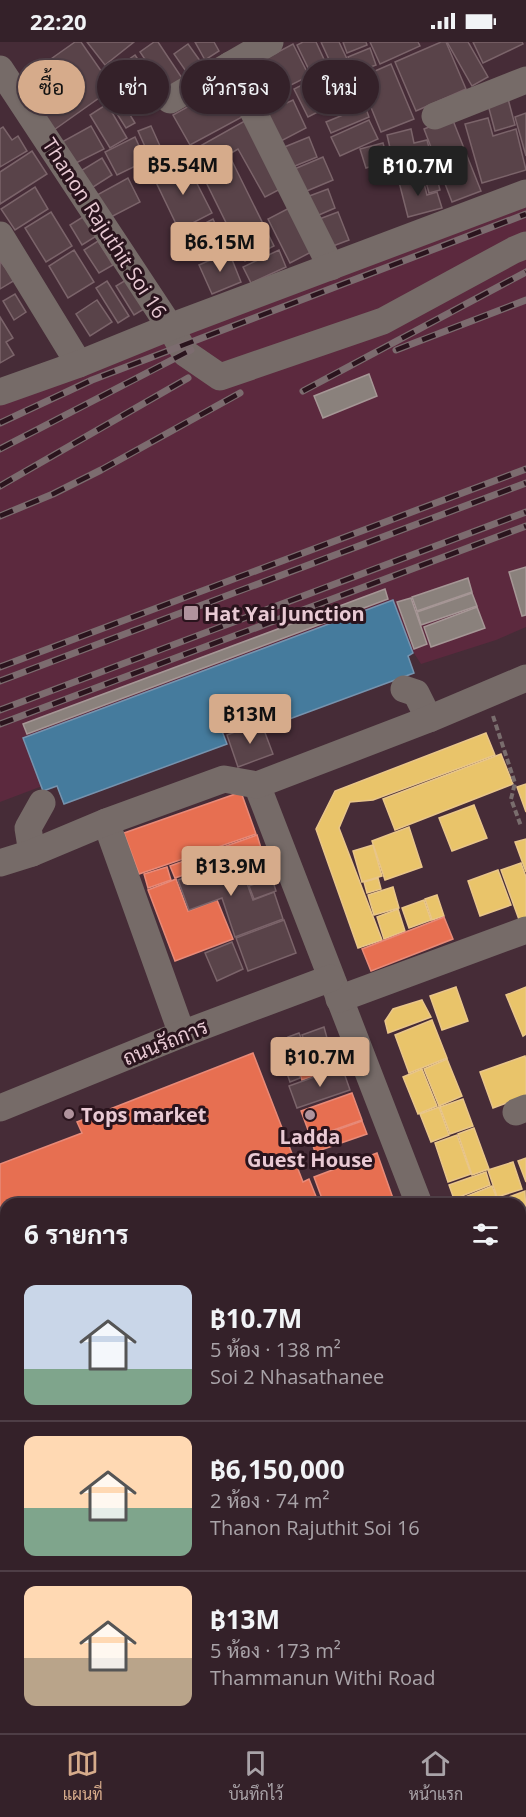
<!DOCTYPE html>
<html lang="th">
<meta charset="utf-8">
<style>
body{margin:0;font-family:"Open Sans",Sarabun,sans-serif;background:#3c2931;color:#f1f3f6;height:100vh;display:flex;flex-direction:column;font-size:22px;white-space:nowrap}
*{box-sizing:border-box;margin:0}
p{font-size:20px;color:#a9a3a8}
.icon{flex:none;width:33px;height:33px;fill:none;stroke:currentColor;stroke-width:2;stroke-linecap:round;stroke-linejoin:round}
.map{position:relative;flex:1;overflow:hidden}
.sheet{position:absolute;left:0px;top:1156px;width:526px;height:536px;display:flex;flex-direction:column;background:#342129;border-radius:18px 18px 0 0;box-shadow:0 2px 4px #0004,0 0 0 2px #4e3e46}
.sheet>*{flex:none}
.hud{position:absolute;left:18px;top:18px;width:490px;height:54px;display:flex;gap:12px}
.price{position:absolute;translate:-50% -51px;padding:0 14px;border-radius:6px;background:#d6ab8b;color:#111;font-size:20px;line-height:39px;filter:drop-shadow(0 2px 3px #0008)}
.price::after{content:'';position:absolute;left:50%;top:36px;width:18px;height:14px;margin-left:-9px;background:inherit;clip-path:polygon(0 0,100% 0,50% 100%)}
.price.on{background:#222;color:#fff}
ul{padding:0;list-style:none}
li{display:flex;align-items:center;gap:18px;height:150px;padding:0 24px}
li+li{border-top:2px solid #4e3e46}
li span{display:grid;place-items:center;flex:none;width:168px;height:120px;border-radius:12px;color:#555}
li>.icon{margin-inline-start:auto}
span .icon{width:72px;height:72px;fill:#fffc;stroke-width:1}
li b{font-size:26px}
h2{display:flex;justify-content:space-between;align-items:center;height:72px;padding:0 24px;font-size:26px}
.chip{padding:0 21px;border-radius:27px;background:#342129;box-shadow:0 2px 4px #0004,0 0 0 2px #4e3e46;font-size:21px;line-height:54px}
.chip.on{background:#d6ab8b;color:#111}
.status{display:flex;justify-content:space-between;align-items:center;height:42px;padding:0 30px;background:#342129;direction:ltr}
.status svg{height:16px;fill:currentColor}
.dock{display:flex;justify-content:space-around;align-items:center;height:84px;border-top:2px solid #4e3e46;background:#342129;font-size:16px;color:#a9a3a8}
.dock a{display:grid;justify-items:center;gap:3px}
.dock .on{color:#d6ab8b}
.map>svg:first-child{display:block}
.built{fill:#5c293e}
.homes{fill:#e9c46a;stroke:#e9c68a;stroke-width:1.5}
.shops{fill:#e76f51;stroke:#e88a78;stroke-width:1.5}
.public{fill:#457b9d;stroke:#7693ae;stroke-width:1.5}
.industry{fill:#8a817c;stroke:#a69796;stroke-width:1.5}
.building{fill:#594349;stroke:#7b646a;stroke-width:1.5}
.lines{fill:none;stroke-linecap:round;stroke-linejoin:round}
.path{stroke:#796d6d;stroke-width:4;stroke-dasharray:6 3;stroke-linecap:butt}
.minor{stroke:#766b68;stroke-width:27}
.rail-casing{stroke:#7c6c6f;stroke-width:7}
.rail{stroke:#2a141d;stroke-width:4.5;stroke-dasharray:14;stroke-linecap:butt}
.poi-dot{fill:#b0939d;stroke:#2a141d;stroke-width:2}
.labels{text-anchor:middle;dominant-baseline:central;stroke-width:6;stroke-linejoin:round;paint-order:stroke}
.street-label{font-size:20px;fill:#e9cad4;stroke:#2a141d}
.poi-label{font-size:20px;font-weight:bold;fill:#e9cad4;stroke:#2a141d;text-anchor:start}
</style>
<div class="status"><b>22:20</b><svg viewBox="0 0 49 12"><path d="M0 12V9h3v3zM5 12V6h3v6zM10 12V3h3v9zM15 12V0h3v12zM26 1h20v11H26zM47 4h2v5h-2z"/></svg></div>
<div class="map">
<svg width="526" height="1691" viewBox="0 0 526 1691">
<rect width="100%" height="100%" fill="#462c37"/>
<!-- built -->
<path class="built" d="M526,150V585L496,598L421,622L410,605L0,760V345Z"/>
<!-- homes -->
<g class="homes">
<path d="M486,691L495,713L373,758L350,760L339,786L382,898L358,906L316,787L335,749Z"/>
<path d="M501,712L513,742L395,788L383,757Z"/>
<path d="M526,742V770L517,745Z"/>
<path d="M474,763L487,796L452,809L439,776Z"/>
<path d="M409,785L422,825L385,838L372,799Z"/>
<path d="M526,797V830L515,800Z"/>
<path d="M373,803L382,834L362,840L353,809Z"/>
<path d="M521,821L526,835V881L521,883L501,828Z"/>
<path d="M498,828L511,863L480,874L468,839Z"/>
<path d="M378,836L381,847L367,851L364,840Z"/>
<path d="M393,845L399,866L374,873L368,853Z"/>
<path d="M437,853L444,874L432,878L425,857Z"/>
<path d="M424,858L431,878L409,886L402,866Z"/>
<path d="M398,867L405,889L384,897L377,875Z"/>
<path d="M456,945L468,979L442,988L430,954Z"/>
<path d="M526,945V992L523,994L506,953Z"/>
<path d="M422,958L431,975L388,991L385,979L393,967Z"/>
<path d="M432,978L447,1016L409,1031L395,993Z"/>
<path d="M525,1014L526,1018V1054L493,1066L480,1030Z"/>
<path d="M447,1017L462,1054L439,1064L424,1027Z"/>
<path d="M422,1027L437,1064L418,1072L403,1035Z"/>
<path d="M463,1057L473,1084L450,1092L440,1065Z"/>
<path d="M439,1065L449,1093L431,1100L420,1072Z"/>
<path d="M474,1086L489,1127L472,1133L458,1092Z"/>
<path d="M457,1093L471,1132L448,1140L435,1101Z"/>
<path d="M526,1116V1140L518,1119Z"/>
<path d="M513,1120L522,1147L497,1155L488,1128Z"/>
<path d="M486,1130L490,1143L454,1157L449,1143Z"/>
<path d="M492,1144L496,1154L476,1162H457L455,1159Z"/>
<path d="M525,1149L526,1183L520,1185V1162H512L509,1155Z"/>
<path d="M366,1686H418L420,1691H367Z"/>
</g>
<!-- shops -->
<g class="shops">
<path d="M241,750L256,792L139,832L124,791Z"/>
<path d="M257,793L261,806L175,836L170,824Z"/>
<path d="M167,825L171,838L148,846L144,832Z"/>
<path d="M176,837L188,869L217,858L233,897L175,919L148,848Z"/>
<path d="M444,875L453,897L371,929L362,907Z"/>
<path d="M332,996L341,1025L302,1038L295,1017L309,1013L306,1004Z"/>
<path d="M253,1011L303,1140L309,1137L319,1162H6V1302L0,1305V1122L82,1091L77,1080Z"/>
<path d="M352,1051L362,1078L311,1096L301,1069Z"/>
<path d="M362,1079L367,1092L315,1110L311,1097Z"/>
<path d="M377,1111L395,1162H324L314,1135Z"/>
<path d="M520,1524L526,1537V1651L520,1653Z"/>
<path d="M6,1553V1641L0,1643V1555Z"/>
<path d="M294,1686H360L362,1691H296Z"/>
</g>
<!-- public -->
<path class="public" d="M393,558L413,611L408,614L414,631L265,686L262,678L258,679L255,670L220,684L227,702L64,762L57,744L43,749L23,696Z"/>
<!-- industry -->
<g class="industry">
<path d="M369,332L377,354L323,376L314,354Z"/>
<path d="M526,525V573L522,574L509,530Z"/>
<path d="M468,536L472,550L417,569L412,555Z"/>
<path d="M385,547L388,557L27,692L23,682Z"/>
<path d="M472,551L477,564L421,583L417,570Z"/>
<path d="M411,556L427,602L414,607L397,560Z"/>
<path d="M477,565L485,586L431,605L424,585Z"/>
</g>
<!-- building -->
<g class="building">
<path d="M75,0H81L113,46L51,90L17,41Z"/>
<path d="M87,0H134L105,23Z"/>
<path d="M154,0H158L184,39L168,51L140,10Z"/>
<path d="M195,0H214L219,9L205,18Z"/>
<path d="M303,0H316L328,26L312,34L297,3Z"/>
<path d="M321,0H339L347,17L332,24Z"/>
<path d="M343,0H366L367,3L347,11Z"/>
<path d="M370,0H418L420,4L380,22Z"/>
<path d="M441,0H446L466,47L416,69L395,20Z"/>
<path d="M447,0H468L488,35L472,44Z"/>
<path d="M473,0H522L523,2L483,21Z"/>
<path d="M188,2L206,27L192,38L174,12Z"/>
<path d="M293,2L309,34L275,51L259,20Z"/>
<path d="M370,6L376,23L354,31L348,15Z"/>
<path d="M135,13L162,53L139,69L112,29Z"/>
<path d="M345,21L359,49L308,75L294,47Z"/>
<path d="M391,22L414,77L381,90L359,36Z"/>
<path d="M259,31L270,52L256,58L245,38Z"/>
<path d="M225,44L242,75L190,103L173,73Z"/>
<path d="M116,50L135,81L126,86L107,56Z"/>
<path d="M507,53L515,83L495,89L487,59Z"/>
<path d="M293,58L306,86L281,99L267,70Z"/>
<path d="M107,62L127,96L110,106L90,73Z"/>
<path d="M365,64L369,75L331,91L326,80Z"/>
<path d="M526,71V114L515,75Z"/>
<path d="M250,76L288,143L265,155L238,107L204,127L193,108Z"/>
<path d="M452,76L481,149L452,160L424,87Z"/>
<path d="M488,76L493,94L516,87L526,128L482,141L465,82Z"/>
<path d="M369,78L378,97L340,114L331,95Z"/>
<path d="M91,84L104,107L74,122L62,100Z"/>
<path d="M151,84L160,104L147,109L138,89Z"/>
<path d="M3,85L12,98L18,94L27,109L0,125V87Z"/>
<path d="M411,87L414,101L427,98L440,148L429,151L423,129L397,136L387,93Z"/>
<path d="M135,95L146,119L117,133L105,110Z"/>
<path d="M309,95L317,115L290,126L282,106Z"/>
<path d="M383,101L388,119L366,126L360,107Z"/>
<path d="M32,109L47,132L0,162V130Z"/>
<path d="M161,111L166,123L154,128L149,115Z"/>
<path d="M323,115L333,138L302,151L292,128Z"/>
<path d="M102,116L112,133L90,147L79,130Z"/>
<path d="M231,117L274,204L245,219L202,132Z"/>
<path d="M186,120L212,171L179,188L154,136Z"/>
<path d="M422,134L427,153L437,150L442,166L408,175L399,140Z"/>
<path d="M128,136L140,160L109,176L97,153Z"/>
<path d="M35,145L48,167L15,188L1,167Z"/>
<path d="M328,147L335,166L312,176L304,156Z"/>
<path d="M295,163L317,207L290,221L268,177Z"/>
<path d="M51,170L72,204L46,220L25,186Z"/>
<path d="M338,170L349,198L325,207L314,179Z"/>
<path d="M86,173L98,193L82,203L70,183Z"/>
<path d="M213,177L226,205L199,218L186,191Z"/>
<path d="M98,199L113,223L99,231L84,208Z"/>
<path d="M74,208L94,240L68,256L49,224Z"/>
<path d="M279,208L286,225L251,241L243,225Z"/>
<path d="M229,210L241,240L212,252L199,223Z"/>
<path d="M0,219L15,238L0,247Z"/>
<path d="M126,238L144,267L134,273L116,244Z"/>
<path d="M107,239L129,274L118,281L96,246Z"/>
<path d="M15,252L26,270L14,278L3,259Z"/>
<path d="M97,258L112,280L90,294L76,272Z"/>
<path d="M0,275L13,296L6,300L14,313L0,321Z"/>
<path d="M261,680L273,712L238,725L227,693Z"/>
<path d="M261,808L271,835L252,842L242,815Z"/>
<path d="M238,816L253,858L274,850L283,877L235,895L222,856L189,868L178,838Z"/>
<path d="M272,836L276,849L254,857L249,844Z"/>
<path d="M284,878L296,911L248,929L236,896Z"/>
<path d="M232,900L243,927L217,939L205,911Z"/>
<path d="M324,985L327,996L306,1003L302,993Z"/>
<path d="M299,991L302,998L290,1002L288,995Z"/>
<path d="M286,996L300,1036L290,1040L276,1000Z"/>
<path d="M302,999L306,1011L295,1015L291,1003Z"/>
<path d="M342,1025L350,1048L297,1066L289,1044Z"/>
<path d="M526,1260V1293L520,1276V1261Z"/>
<path d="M520,1293L526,1310V1344L520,1345Z"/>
<path d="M6,1322V1387L5,1388L0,1374V1324Z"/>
<path d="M526,1349V1428L520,1425V1351Z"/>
<path d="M6,1677V1686H68L70,1691H0V1680Z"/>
<path d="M108,1686H211L213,1691H110Z"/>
<path d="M220,1686H280L282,1691H222Z"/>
<path d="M429,1686H445L432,1691Z"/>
</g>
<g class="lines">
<!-- path -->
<path class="path" d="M493,674L515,741L511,757L521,784"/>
<!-- minor -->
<g class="minor">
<path d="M230,23L331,225"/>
<path d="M0,27L170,285L185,311L220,335L383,279L514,208L526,203"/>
<path d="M170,58L270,0"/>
<path d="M435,74L526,38"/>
<path d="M0,193L79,322"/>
<path d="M0,350L79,322L170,285L526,151"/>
<path d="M404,647L416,651L429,677"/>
<path d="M257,743L419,1162"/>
<path d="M106,780L182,992"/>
<path d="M32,811L28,786L42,761"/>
<path d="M0,821L32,811L106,780L224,737L257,743L429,677L526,636"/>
<path d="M339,957L526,888"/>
<path d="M0,1066L182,992L331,936"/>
<path d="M516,1070L526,1066"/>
<path d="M520,1211L526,1209"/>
<path d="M0,1407L6,1405"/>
<path d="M0,1429L6,1446"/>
<path d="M520,1448L526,1464"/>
<path d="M0,1655L6,1653"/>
<path d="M520,1675L526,1672"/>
<path d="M92,1686L93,1691"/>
<path d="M481,1691L493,1686"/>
</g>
<!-- rail casing -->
<g class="rail-casing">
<g id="rail">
<path d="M396,308L526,258"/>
<path d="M303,349L526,230"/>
<path d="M0,381L92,338L526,172"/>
<path d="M0,407L191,308"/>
<path d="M0,444L188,336"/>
<path d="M0,474L53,452L101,428L240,351"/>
<path d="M0,625L526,427"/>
<path d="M0,639L526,441"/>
<path d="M0,668L526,470"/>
<path d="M0,682L526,484"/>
</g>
</g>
<!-- rail -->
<use href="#rail" class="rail"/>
</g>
<!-- markers -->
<g class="poi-dot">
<rect x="183" y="563" width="16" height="16" rx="3"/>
<circle cx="69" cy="1072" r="6"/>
<circle cx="310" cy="1073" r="6"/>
</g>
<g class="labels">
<!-- street labels -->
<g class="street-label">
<text transform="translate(105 186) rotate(57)">Thanon Rajuthit Soi 16</text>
<text transform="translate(165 1000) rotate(-22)">ถนนรัถการ</text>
</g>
<!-- poi labels -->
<g class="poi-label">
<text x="204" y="571">Hat Yai Junction</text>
<text x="81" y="1072">Tops market</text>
<text x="310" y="1094" text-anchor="middle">Ladda<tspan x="310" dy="23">Guest House</tspan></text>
</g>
</g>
</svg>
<b class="price" style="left:183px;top:154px">฿5.54M</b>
<b class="price on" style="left:418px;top:155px">฿10.7M</b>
<b class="price" style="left:220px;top:231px">฿6.15M</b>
<b class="price" style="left:250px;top:703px">฿13M</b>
<b class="price" style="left:231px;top:855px">฿13.9M</b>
<b class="price" style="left:320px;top:1046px">฿10.7M</b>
<div class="hud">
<a class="chip on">ซื้อ</a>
<a class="chip">เช่า</a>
<a class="chip">ตัวกรอง</a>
<a class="chip">ใหม่</a>
</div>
<section class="sheet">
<h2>6 รายการ<svg class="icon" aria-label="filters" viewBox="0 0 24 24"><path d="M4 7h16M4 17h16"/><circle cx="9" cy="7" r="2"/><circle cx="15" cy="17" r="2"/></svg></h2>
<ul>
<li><span style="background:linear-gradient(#c9d6e8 70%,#7fa58c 0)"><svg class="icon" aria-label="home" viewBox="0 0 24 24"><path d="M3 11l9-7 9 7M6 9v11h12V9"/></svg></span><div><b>฿10.7M</b><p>5 ห้อง · 138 m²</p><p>Soi 2 Nhasathanee</p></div></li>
<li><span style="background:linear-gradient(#ffd9b3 60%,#7fa58c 0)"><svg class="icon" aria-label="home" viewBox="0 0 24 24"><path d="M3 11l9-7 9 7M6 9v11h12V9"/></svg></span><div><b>฿6,150,000</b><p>2 ห้อง · 74 m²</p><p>Thanon Rajuthit Soi 16</p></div></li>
<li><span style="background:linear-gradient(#ffd9b3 60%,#b9a48a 0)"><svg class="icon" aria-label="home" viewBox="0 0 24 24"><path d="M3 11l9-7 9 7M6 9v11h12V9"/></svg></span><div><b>฿13M</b><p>5 ห้อง · 173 m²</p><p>Thammanun Withi Road</p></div></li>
</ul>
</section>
</div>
<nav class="dock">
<a class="on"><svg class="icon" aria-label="map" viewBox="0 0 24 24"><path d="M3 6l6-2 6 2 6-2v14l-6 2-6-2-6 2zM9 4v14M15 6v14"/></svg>แผนที่</a>
<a><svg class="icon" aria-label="saved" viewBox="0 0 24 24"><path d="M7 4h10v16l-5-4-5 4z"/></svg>บันทึกไว้</a>
<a><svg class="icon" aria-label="home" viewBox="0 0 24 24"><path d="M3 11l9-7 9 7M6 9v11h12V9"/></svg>หน้าแรก</a>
</nav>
